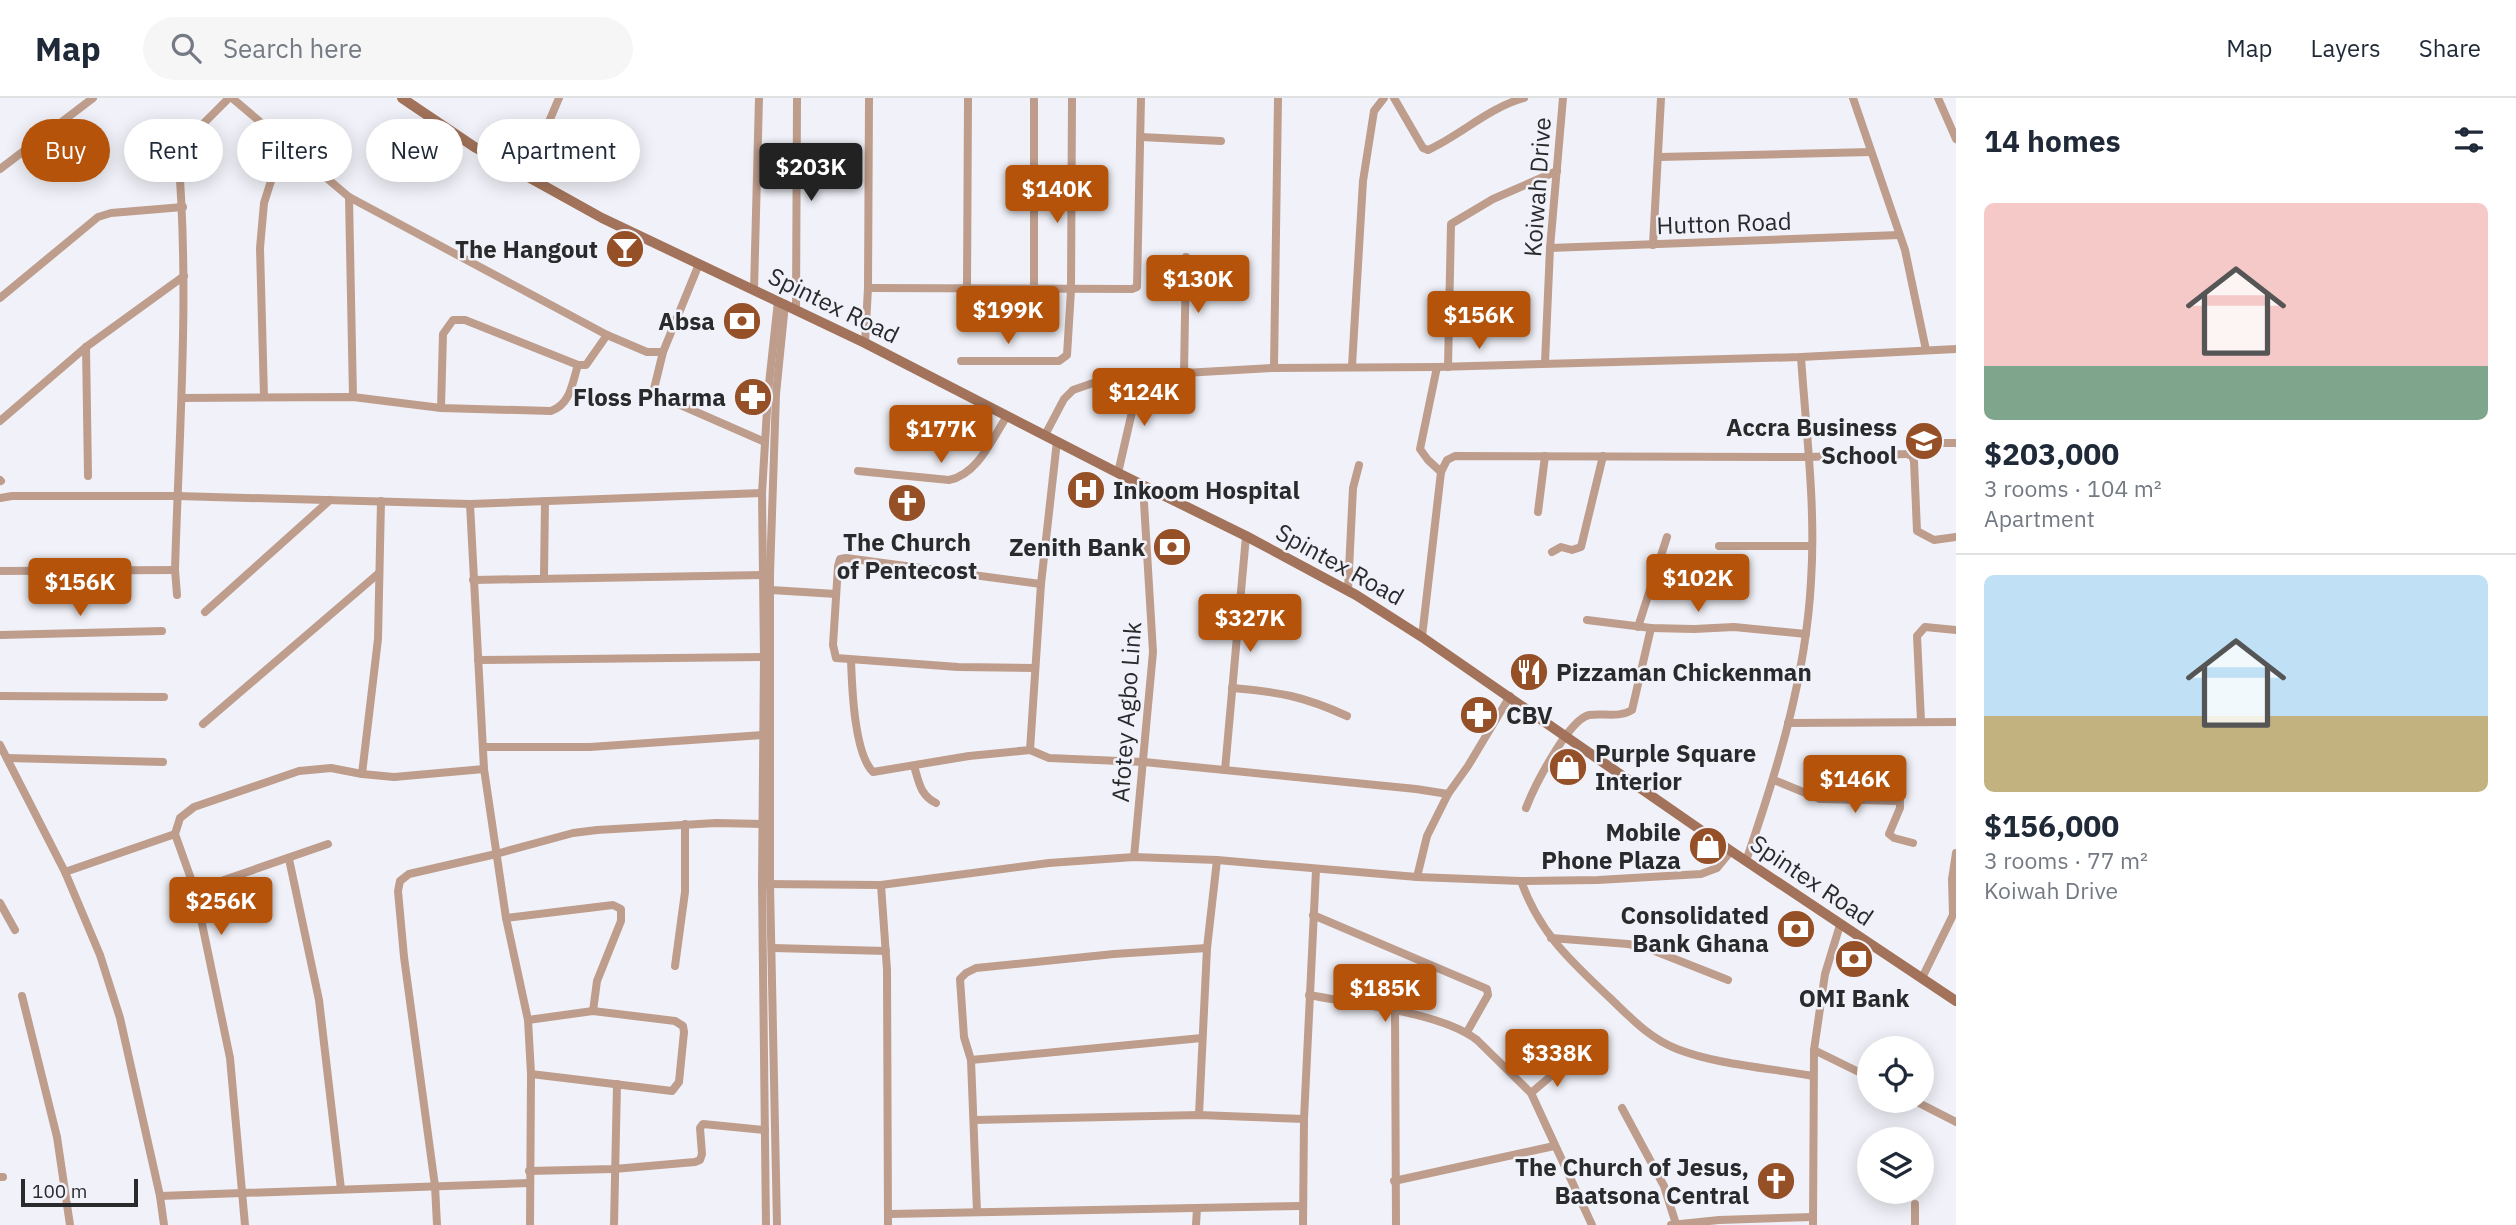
<!DOCTYPE html>
<meta charset="utf-8">
<style>
body{margin:0;font-family:"IBM Plex Sans",sans-serif;background:#f6f6f7;color:#1f2937;height:100vh;display:flex;flex-direction:column;font-size:26px;white-space:nowrap}
*{box-sizing:border-box;margin:0}
p{font-size:23px;color:#747a83}
.icon{flex:none;width:38px;height:38px;fill:none;stroke:currentColor;stroke-width:2;stroke-linecap:round;stroke-linejoin:round}
.map{position:relative;flex:1;overflow:hidden}
.side{display:flex;flex-direction:column;background:#fff;width:560px}
.side>*{flex:none}
.banner{position:absolute;left:21px;top:21px;width:665px;height:63px;display:flex;gap:14px}
.tools{position:absolute;left:1857px;top:938px;display:grid;gap:14px}
.tools a{display:grid;place-items:center;width:77px;height:77px;border-radius:50%;background:#fff;box-shadow:0 4px 18px #0003;font-size:35px}
.scale{position:absolute;left:21px;bottom:18px;width:117px;box-sizing:border-box;padding-left:7px;border:4px solid #292a2c;border-top:0;font-size:19px;line-height:24px;white-space:nowrap;color:#292a2c;-webkit-text-stroke:5px #f1f2f9;paint-order:stroke}
.price{position:absolute;translate:-50% -60px;padding:0 16px;border-radius:7px;background:#b45309;color:#fff;font-size:23px;line-height:46px;filter:drop-shadow(0 2px 4px #0008)}
.price::after{content:'';position:absolute;left:50%;top:42px;width:21px;height:16px;margin-left:-10px;background:inherit;clip-path:polygon(0 0,100% 0,50% 100%)}
.price.on{background:#222;color:#fff}
ul{padding:0;list-style:none}
li{display:grid;align-content:center;gap:14px;height:371px;padding:0 28px}
li+li{border-top:2px solid #e0e1e3}
li span{display:grid;place-items:center;height:217px;border-radius:10px;color:#555}
li>.icon{margin-inline-start:auto}
span .icon{width:126px;height:126px;fill:#fffc;stroke-width:1}
li b{font-size:30px}
h2{display:flex;justify-content:space-between;align-items:center;height:84px;padding:0 28px;font-size:30px}
.pill{padding:0 24px;border-radius:32px;background:#fff;box-shadow:0 4px 18px #0003;font-size:24px;line-height:63px}
.pill.on{background:#b45309;color:#fff}
header{display:flex;align-items:center;gap:42px;box-sizing:border-box;height:98px;padding:0 35px;background:#fff;border-bottom:2px solid #e0e1e3}
header strong{font-size:33px}
nav{display:flex;gap:38px;margin-inline-start:auto;font-size:24px}
.search{width:490px;height:63px;background:#f6f6f7;display:flex;align-items:center;gap:18px;box-sizing:border-box;padding:0 24px;border-radius:38px;color:#747a83;font-size:26px}
main{display:flex;flex:1;min-height:0}
.map>svg:first-child{display:block}
.lines{fill:none;stroke-linecap:round;stroke-linejoin:round}
.street{stroke:#be9d8c;stroke-width:8}
.secondary{stroke:#a2735a;stroke-width:10}
.labels{text-anchor:middle;dominant-baseline:central;stroke-width:5;stroke-linejoin:round;paint-order:stroke}
.street-label{font-size:24px;fill:#292a2c;stroke:#f1f2f9}
.poi-label{font-size:24px;font-weight:bold;fill:#292a2c;stroke:#f1f2f9;text-anchor:end}
</style>
<header>
<strong>Map</strong>
<div class="search"><svg class="icon" aria-label="search" viewBox="0 0 24 24"><circle cx="10" cy="10" r="6"/><path d="M15 15l6 6"/></svg>Search here</div>
<nav><a>Map</a><a>Layers</a><a>Share</a></nav>
</header>
<main>
<div class="map">
<svg width="1956" height="1127" viewBox="0 0 1956 1127">
<rect width="100%" height="100%" fill="#f1f2f9"/>
<g class="lines">
<!-- street -->
<g class="street">
<path d="M232,0L349,99L607,237L647,254H663L699,166"/>
<path d="M1394,0L1423,50L1428,52C1461,37 1488,10 1524,0"/>
<path d="M1853,0L1905,152L1926,252"/>
<path d="M1938,0L1956,41"/>
<path d="M1141,39L1221,43"/>
<path d="M1659,59L1871,54"/>
<path d="M0,71L93,0"/>
<path d="M526,78L559,0"/>
<path d="M349,99L353,299"/>
<path d="M1653,147L1661,0"/>
<path d="M1550,150L1899,137"/>
<path d="M868,190L1132,191L1137,189L1141,0"/>
<path d="M967,190L968,0"/>
<path d="M754,192L759,0"/>
<path d="M1034,192V0"/>
<path d="M0,200L98,119L111,115L183,109"/>
<path d="M796,211L797,0"/>
<path d="M865,245L868,190L869,0"/>
<path d="M86,249L88,378"/>
<path d="M663,254L653,295L765,344"/>
<path d="M961,263H1059L1067,257L1071,192L1072,0"/>
<path d="M1545,265L1550,150L1563,0"/>
<path d="M1352,268L1363,83L1374,13L1384,0"/>
<path d="M1437,269L1420,351L1428,362L1441,374"/>
<path d="M1448,269L1451,126L1493,101L1557,73"/>
<path d="M1274,270L1278,0"/>
<path d="M1184,275L1186,159"/>
<path d="M264,298L260,150L264,105L284,42"/>
<path d="M182,300L353,299L441,310L551,313C571,306 572,285 578,267"/>
<path d="M441,310L443,236L453,222H465L578,267H586L607,237"/>
<path d="M0,323L86,249L184,178"/>
<path d="M1045,337L1064,301L1073,292L1096,284L1184,275L1274,270L1437,269L1801,259L1956,251"/>
<path d="M1907,356L1912,358L1914,363L1917,433L1934,442L1956,439"/>
<path d="M858,373L949,382C978,376 992,341 1007,318"/>
<path d="M1118,375L1140,279"/>
<path d="M0,382L1,383"/>
<path d="M0,400L12,398H177L470,406L762,395"/>
<path d="M470,406L484,671L506,820L528,922L531,976L530,1127"/>
<path d="M1538,414L1545,358"/>
<path d="M1719,448H1812"/>
<path d="M1552,454L1561,449L1572,452L1581,449L1603,358"/>
<path d="M0,473L175,472"/>
<path d="M544,479L545,403"/>
<path d="M473,482L763,477"/>
<path d="M771,492L836,496"/>
<path d="M1348,492L1353,390L1359,367"/>
<path d="M177,497L175,472C179,333 190,194 178,55L182,47L229,0"/>
<path d="M205,514L330,402"/>
<path d="M1587,522L1651,530L1694,531L1734,529L1806,536"/>
<path d="M1638,529L1667,439"/>
<path d="M0,537L162,533"/>
<path d="M1422,539L1441,374L1447,362L1455,358L1808,359L1907,356L1917,355L1930,345H1956"/>
<path d="M478,562L764,559"/>
<path d="M851,562C852,589 854,655 873,674L969,658L1030,652L1049,660L1144,664L1416,691L1448,696"/>
<path d="M1034,570L958,569L836,560L833,547L838,468L840,461L846,460L1041,486"/>
<path d="M1232,590C1280,594 1303,598 1347,618"/>
<path d="M0,598L164,599"/>
<path d="M1921,623L1917,538L1925,529L1956,532"/>
<path d="M1788,625L1956,624"/>
<path d="M203,626L379,475"/>
<path d="M0,647L65,774L100,857L120,920L160,1098L164,1127"/>
<path d="M483,649H590L763,637"/>
<path d="M1030,652L1041,486L1057,343"/>
<path d="M7,660L163,664"/>
<path d="M914,668C919,684 920,697 936,705"/>
<path d="M1225,672L1246,438"/>
<path d="M362,676L378,541L381,403"/>
<path d="M1774,682L1820,701L1900,703V710L1889,736L1894,740L1913,745"/>
<path d="M1526,710C1534,689 1568,622 1589,617C1603,615 1620,620 1632,612L1651,530"/>
<path d="M1134,759L1153,554L1143,388"/>
<path d="M289,761L319,902L341,1091"/>
<path d="M1746,763C1777,673 1806,579 1811,483C1816,409 1806,333 1801,259"/>
<path d="M65,774L175,736"/>
<path d="M1417,779L1427,738L1448,696L1468,668L1510,598"/>
<path d="M1521,783C1540,836 1571,863 1610,900C1631,920 1649,940 1677,951C1718,967 1770,970 1813,978"/>
<path d="M762,786L881,787L1049,765L1134,759L1217,762L1417,779L1521,783L1598,782L1701,776L1717,770L1731,753"/>
<path d="M881,787L887,872L888,1127"/>
<path d="M195,792L328,746"/>
<path d="M0,805L15,832"/>
<path d="M1313,817L1487,891L1488,897L1467,934"/>
<path d="M506,820L613,807L621,811V823L597,883L593,913"/>
<path d="M1551,840L1628,846L1647,850L1728,882"/>
<path d="M773,850L886,853"/>
<path d="M675,868L685,794V726"/>
<path d="M1922,880L1953,817L1952,781L1956,755"/>
<path d="M1309,897C1355,906 1441,914 1477,942L1531,995L1592,1127"/>
<path d="M22,898L57,1039L70,1127"/>
<path d="M1395,913L1396,1127"/>
<path d="M528,922L593,913L675,923L683,928L684,934L679,984L672,993L531,976"/>
<path d="M1814,952L1869,979"/>
<path d="M971,962L1202,940"/>
<path d="M1531,995L1565,966"/>
<path d="M1915,1003L1956,1024"/>
<path d="M1622,1010L1664,1088L1676,1126"/>
<path d="M1199,1017L1207,850L1217,762"/>
<path d="M975,1022L1199,1017L1304,1021"/>
<path d="M529,1073L614,1071L695,1064L700,1062L702,1056L700,1030L703,1026L765,1032"/>
<path d="M0,1079H3"/>
<path d="M1394,1083L1554,1048"/>
<path d="M160,1098L529,1085"/>
<path d="M1915,1106V1127"/>
<path d="M977,1114L971,962L964,939L960,881L966,875L976,870L1114,856L1207,850"/>
<path d="M889,1116L1302,1108"/>
<path d="M245,1127L230,960L195,792L175,736L180,720L194,709L299,673L331,670L362,676L394,679L484,671"/>
<path d="M437,1127L435,1088L404,859L398,793L400,783L409,776L496,756L573,735L597,732L716,725L768,726"/>
<path d="M614,1127L617,986"/>
<path d="M766,1127L762,786L764,559L762,395L768,295L778,203"/>
<path d="M777,1127L770,786V476L776,296L785,206"/>
<path d="M1196,1127L1197,1110"/>
<path d="M1303,1127L1304,1021L1316,772"/>
<path d="M1671,1127L1719,1122L1813,1119"/>
<path d="M1813,1127L1814,952L1825,876L1840,827"/>
</g>
<!-- secondary -->
<path class="secondary" d="M402,0L476,50L602,120L865,245L1118,375L1246,438L1356,497L1422,539L1731,753L1956,903"/>
</g>
<!-- icons -->
<defs>
<g id="bar-disc" transform="scale(2.0125)"><circle r="9.5" fill="#965027" stroke="#f1f2f9"/><path d="M-6-5H6L.8 .8V4.5H3.5V6h-7V4.5H-.8V.8Z" fill="#fff"/></g>
<g id="bank-disc" transform="scale(2.0125)"><circle r="9.5" fill="#965027" stroke="#f1f2f9"/><path d="M-6-4H6V4H-6ZM0-2.3a2.3 2.3 0 1 0 0 4.6a2.3 2.3 0 1 0 0-4.6Z" fill="#fff"/></g>
<g id="pharmacy-disc" transform="scale(2.0125)"><circle r="9.5" fill="#965027" stroke="#f1f2f9"/><path d="M-2-6h4v4h4v4h-4v4h-4v-4h-4v-4h4Z" fill="#fff"/></g>
<g id="university-disc" transform="scale(2.0125)"><circle r="9.5" fill="#965027" stroke="#f1f2f9"/><path d="M0-5L7-2L0 1L-7-2ZM-4 1L0 2.5L4 1V4Q0 6-4 4Z" fill="#fff"/></g>
<g id="hospital-disc" transform="scale(2.0125)"><circle r="9.5" fill="#965027" stroke="#f1f2f9"/><path d="M-5-5h3v3.5h4V-5h3V5h-3V1.5h-4V5h-3Z" fill="#fff"/></g>
<g id="church-disc" transform="scale(2.0125)"><circle r="9.5" fill="#965027" stroke="#f1f2f9"/><path d="M-1.2-6h2.4v3.5h3.3v2.4h-3.3V6h-2.4V-.1h-3.3v-2.4h3.3Z" fill="#fff"/></g>
<g id="restaurant-disc" transform="scale(2.0125)"><circle r="9.5" fill="#965027" stroke="#f1f2f9"/><path d="M-5-6h1v4h1v-4h1v4h1v-4h1v5L-1.5 .5V6h-2V.5L-5-1ZM5-6V6H3V1.5H1.5Q1.5-4 5-6Z" fill="#fff"/></g>
<g id="shop-disc" transform="scale(2.0125)"><circle r="9.5" fill="#965027" stroke="#f1f2f9"/><path d="M-5-2.5h2.3a2.7 3.5 0 0 1 5.4 0H5L5.5 6h-11ZM-1.5-2.5h3a1.5 2.3 0 0 0-3 0Z" fill="#fff"/></g>
</defs>
<g fill-rule="evenodd">
<use href="#bar-disc" x="625" y="151"/>
<use href="#bank-disc" x="742" y="223"/>
<use href="#pharmacy-disc" x="753" y="299"/>
<use href="#university-disc" x="1924" y="343"/>
<use href="#hospital-disc" x="1086" y="392"/>
<use href="#church-disc" x="907" y="405"/>
<use href="#bank-disc" x="1172" y="449"/>
<use href="#restaurant-disc" x="1529" y="574"/>
<use href="#pharmacy-disc" x="1479" y="617"/>
<use href="#shop-disc" x="1568" y="669"/>
<use href="#shop-disc" x="1708" y="748"/>
<use href="#bank-disc" x="1796" y="831"/>
<use href="#bank-disc" x="1854" y="861"/>
<use href="#church-disc" x="1776" y="1083"/>
</g>
<g class="labels">
<!-- street labels -->
<g class="street-label">
<text transform="translate(1537 89) rotate(-86)">Koiwah Drive</text>
<text transform="translate(1724 125) rotate(-2)">Hutton Road</text>
<text transform="translate(834 207) rotate(26)">Spintex Road</text>
<text transform="translate(1340 466) rotate(29)">Spintex Road</text>
<text transform="translate(1126 614) rotate(-86)">Afotey Agbo Link</text>
<text transform="translate(1812 782) rotate(34)">Spintex Road</text>
</g>
<!-- poi labels -->
<g class="poi-label">
<text x="598" y="151">The Hangout</text>
<text x="715" y="223">Absa</text>
<text x="726" y="299">Floss Pharma</text>
<text x="1897" y="329">Accra Business<tspan x="1897" dy="28">School</tspan></text>
<text x="1113" y="392" text-anchor="start">Inkoom Hospital</text>
<text x="907" y="444" text-anchor="middle">The Church<tspan x="907" dy="28">of Pentecost</tspan></text>
<text x="1145" y="449">Zenith Bank</text>
<text x="1556" y="574" text-anchor="start">Pizzaman Chickenman</text>
<text x="1506" y="617" text-anchor="start">CBV</text>
<text x="1595" y="655" text-anchor="start">Purple Square<tspan x="1595" dy="28">Interior</tspan></text>
<text x="1681" y="734">Mobile<tspan x="1681" dy="28">Phone Plaza</tspan></text>
<text x="1769" y="817">Consolidated<tspan x="1769" dy="28">Bank Ghana</tspan></text>
<text x="1854" y="900" text-anchor="middle">OMI Bank</text>
<text x="1749" y="1069">The Church of Jesus,<tspan x="1749" dy="28">Baatsona Central</tspan></text>
</g>
</g>
</svg>
<div class="tools">
<a><svg class="icon" aria-label="locate" viewBox="0 0 24 24"><circle cx="12" cy="12" r="6"/><path d="M12 2v4M12 18v4M2 12h4M18 12h4"/></svg></a>
<a><svg class="icon" aria-label="layers" viewBox="0 0 24 24"><path d="M12 4l9 5-9 5-9-5zM3 14l9 5 9-5"/></svg></a>
</div>
<div class="scale">100 m</div>
<b class="price on" style="left:811px;top:105px">$203K</b>
<b class="price" style="left:1057px;top:127px">$140K</b>
<b class="price" style="left:1198px;top:217px">$130K</b>
<b class="price" style="left:1008px;top:248px">$199K</b>
<b class="price" style="left:1479px;top:253px">$156K</b>
<b class="price" style="left:1144px;top:330px">$124K</b>
<b class="price" style="left:941px;top:367px">$177K</b>
<b class="price" style="left:1698px;top:516px">$102K</b>
<b class="price" style="left:80px;top:520px">$156K</b>
<b class="price" style="left:1250px;top:556px">$327K</b>
<b class="price" style="left:1855px;top:717px">$146K</b>
<b class="price" style="left:221px;top:839px">$256K</b>
<b class="price" style="left:1385px;top:926px">$185K</b>
<b class="price" style="left:1557px;top:991px">$338K</b>
<div class="banner">
<a class="pill on">Buy</a>
<a class="pill">Rent</a>
<a class="pill">Filters</a>
<a class="pill">New</a>
<a class="pill">Apartment</a>
</div>
</div>
<section class="side">
<h2>14 homes<svg class="icon" aria-label="filters" viewBox="0 0 24 24"><path d="M4 7h16M4 17h16"/><circle cx="9" cy="7" r="2"/><circle cx="15" cy="17" r="2"/></svg></h2>
<ul>
<li><span style="background:linear-gradient(#f6c9c9 75%,#7fa58c 0)"><svg class="icon" aria-label="home" viewBox="0 0 24 24"><path d="M3 11l9-7 9 7M6 9v11h12V9"/></svg></span><div><b>$203,000</b><p>3 rooms · 104 m²</p><p>Apartment</p></div></li>
<li><span style="background:linear-gradient(#bfe0f5 65%,#c2b280 0)"><svg class="icon" aria-label="home" viewBox="0 0 24 24"><path d="M3 11l9-7 9 7M6 9v11h12V9"/></svg></span><div><b>$156,000</b><p>3 rooms · 77 m²</p><p>Koiwah Drive</p></div></li>
</ul>
</section>
</main>
